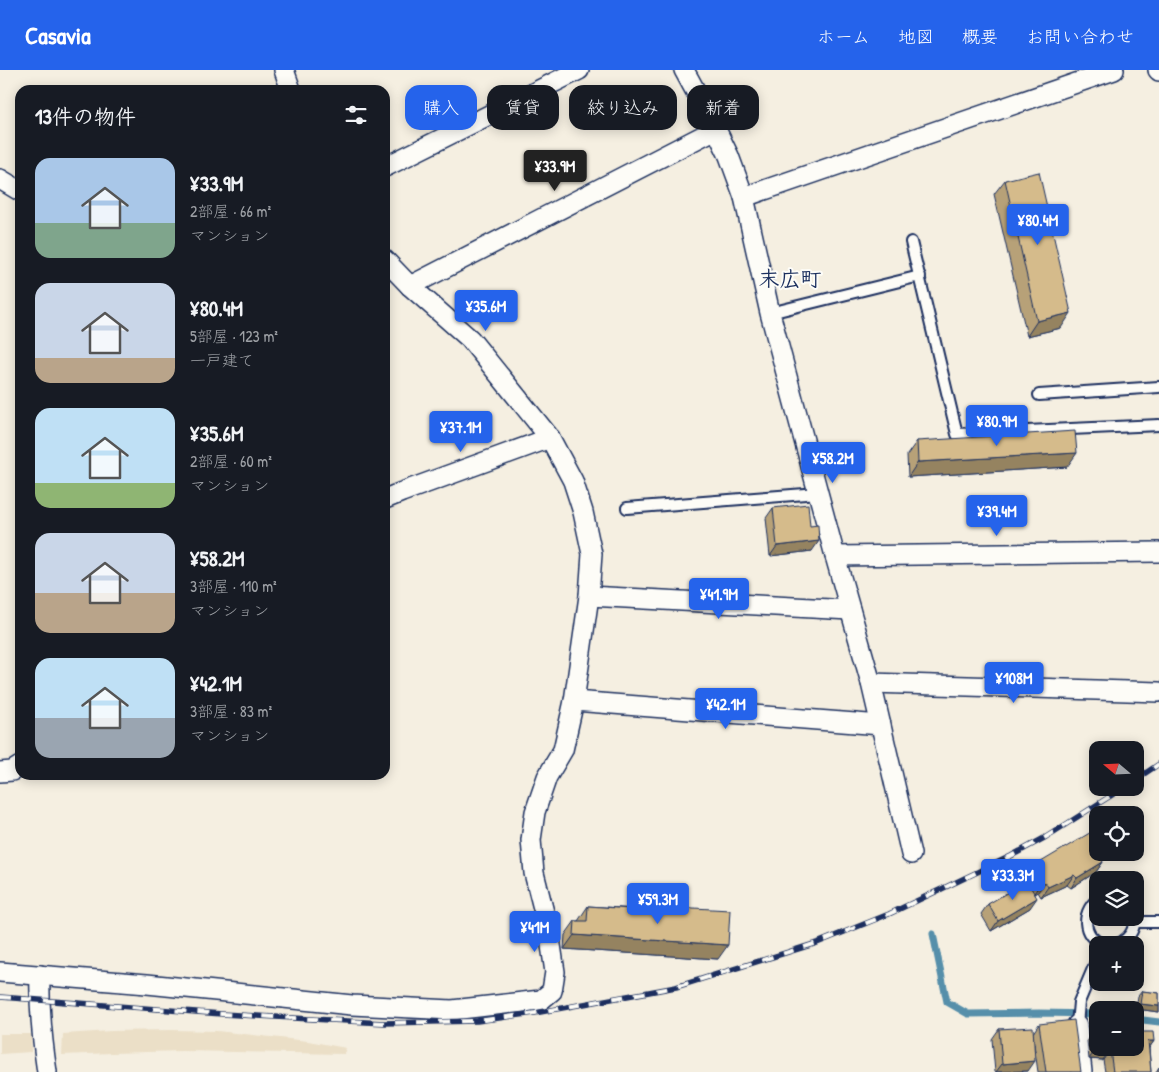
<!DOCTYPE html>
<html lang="ja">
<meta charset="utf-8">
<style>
body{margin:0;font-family:"Patrick Hand","Klee One",sans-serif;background:#20242c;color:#f1f3f6;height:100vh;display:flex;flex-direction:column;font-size:19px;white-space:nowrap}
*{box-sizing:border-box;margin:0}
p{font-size:16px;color:#9ea1a6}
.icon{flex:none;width:28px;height:28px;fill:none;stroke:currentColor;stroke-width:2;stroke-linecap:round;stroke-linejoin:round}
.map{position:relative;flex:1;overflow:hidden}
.panel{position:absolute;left:15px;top:15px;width:375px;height:695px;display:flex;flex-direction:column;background:#171b24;border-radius:15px;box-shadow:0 2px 12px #0003}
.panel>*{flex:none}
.hud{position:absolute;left:405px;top:15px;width:475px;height:45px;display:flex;gap:10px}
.needle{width:32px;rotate:289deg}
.tools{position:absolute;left:1089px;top:671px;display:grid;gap:10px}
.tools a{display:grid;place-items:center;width:55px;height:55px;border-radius:10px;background:#171b24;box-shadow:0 2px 12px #0003;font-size:25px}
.price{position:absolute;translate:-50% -42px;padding:0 11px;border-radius:5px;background:#2563eb;color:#fff;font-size:16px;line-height:32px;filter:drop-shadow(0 1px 2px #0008)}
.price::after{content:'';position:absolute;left:50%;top:30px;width:15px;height:11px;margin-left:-8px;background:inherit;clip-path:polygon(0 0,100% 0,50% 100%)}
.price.on{background:#222;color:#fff}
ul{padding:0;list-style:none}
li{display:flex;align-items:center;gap:15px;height:125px;padding:0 20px}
li span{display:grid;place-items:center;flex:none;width:140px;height:100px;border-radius:15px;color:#555}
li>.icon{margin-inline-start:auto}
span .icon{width:60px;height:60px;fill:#fffc;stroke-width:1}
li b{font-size:21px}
h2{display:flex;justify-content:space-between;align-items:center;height:60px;padding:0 20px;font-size:21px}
.tag{padding:0 18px;border-radius:15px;background:#171b24;box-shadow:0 2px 12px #0003;font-size:18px;line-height:45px}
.tag.on{background:#2563eb;color:#fff}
header{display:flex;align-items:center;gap:30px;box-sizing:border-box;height:70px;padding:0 25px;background:#2563eb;color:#fff}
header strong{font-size:24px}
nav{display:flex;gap:28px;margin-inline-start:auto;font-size:18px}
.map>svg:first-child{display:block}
.built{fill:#ebdfc7}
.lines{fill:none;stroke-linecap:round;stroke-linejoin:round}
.stream{stroke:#578faa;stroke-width:7}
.service-casing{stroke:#1b2f5e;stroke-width:14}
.minor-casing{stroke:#1b2f5e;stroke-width:22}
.service{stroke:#fdfcf7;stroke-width:10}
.minor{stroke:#fdfcf7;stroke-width:19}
.rail-casing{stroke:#1b2f5e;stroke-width:5.5}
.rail{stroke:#fdfcf7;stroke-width:4;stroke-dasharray:11;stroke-linecap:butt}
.wall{fill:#b7a178;stroke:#1b2f5e}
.shaded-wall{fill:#958361;stroke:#1b2f5e}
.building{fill:#d5bb8b;stroke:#1b2f5e}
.labels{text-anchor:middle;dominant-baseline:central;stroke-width:4;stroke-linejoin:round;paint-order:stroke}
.quarter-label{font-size:21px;font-weight:bold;fill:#1b2f5e;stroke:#fdfcf7}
</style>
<header>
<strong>Casavia</strong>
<nav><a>ホーム</a><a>地図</a><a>概要</a><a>お問い合わせ</a></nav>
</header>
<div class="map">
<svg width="1159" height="1002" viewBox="0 0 1159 1002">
<rect width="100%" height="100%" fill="#f5efe1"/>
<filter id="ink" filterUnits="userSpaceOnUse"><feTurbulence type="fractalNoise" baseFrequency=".02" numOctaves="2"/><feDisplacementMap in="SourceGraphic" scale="10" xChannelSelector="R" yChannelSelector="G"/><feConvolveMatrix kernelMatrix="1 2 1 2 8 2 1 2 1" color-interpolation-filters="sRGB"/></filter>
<g filter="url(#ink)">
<!-- built -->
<g class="built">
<path d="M172,960L217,961L308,971L346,978L344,984L182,981L112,983L62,985L63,964L111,961Z"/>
<path d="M0,964H32L31,982L0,984Z"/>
</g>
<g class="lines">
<!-- stream -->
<g class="stream">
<path d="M933,864L947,932L968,944L1039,943L1098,944"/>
<path d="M1135,949L1159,952"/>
</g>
<!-- service casing -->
<g class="service-casing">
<g id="service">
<path d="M911,172L957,364L1159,355"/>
<path d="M770,243L920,206"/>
<path d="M1039,325L1159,317"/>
<path d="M627,438L818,423"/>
<path d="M1098,829C1079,844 1083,871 1108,875"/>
<path d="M1135,852H1159"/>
<path d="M1113,875C1128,872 1135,861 1135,846"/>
<path d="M1077,955L1079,932L1098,887"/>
</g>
</g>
<!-- minor casing -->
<g class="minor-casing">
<g id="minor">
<path d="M284,0L291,20"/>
<path d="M684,0L716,59L729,86L744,127L770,243L835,486L871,613L911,784"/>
<path d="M1158,0L1159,1"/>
<path d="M385,97L579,0"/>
<path d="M0,109L20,121"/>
<path d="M744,127L1114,0"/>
<path d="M410,216L716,59"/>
<path d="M385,429L402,422L550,368"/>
<path d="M835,486L1159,482"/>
<path d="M589,526L850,540"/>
<path d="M871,613L1159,622"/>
<path d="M574,631L881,655"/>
<path d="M0,702L12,701L20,696"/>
<path d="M0,902L147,914L352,935L452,940L541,930L552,921L555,902L549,862L534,803L531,770L535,742L547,707L563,680L574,631L589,526L592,484L583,442L573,411L550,368L470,269L410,216L385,190"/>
<path d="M40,905C39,938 42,969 47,1002"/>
<path d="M1077,955L1082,1002"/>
</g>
</g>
<!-- service -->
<use href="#service" class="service"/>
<!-- minor -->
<use href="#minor" class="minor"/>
<!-- rail casing -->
<g class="rail-casing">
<g id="rail">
<path d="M1135,710L1159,694"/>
<path d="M0,927L222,944L384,953L477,951L535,943L676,917L817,873L889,844L1011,786L1046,767L1123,718"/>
</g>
</g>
<!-- rail -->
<use href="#rail" class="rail"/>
</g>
<!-- wall -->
<g class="wall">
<path d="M1005,110L1061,258L1027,266L994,124Z"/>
<path d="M917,371L1067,397L908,407L907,385Z"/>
<path d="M773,438L810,456L812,481L770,486L766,448Z"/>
<path d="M1097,783L1103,792L1096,802L1071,818L1067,815L1041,827L1038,822L1035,824L1030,838L991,861L981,844L988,834L1030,816L1033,812L1029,805L1036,795Z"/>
<path d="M588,836L672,841L675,837L718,889L564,879L565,865L575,851H578Z"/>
<path d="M1142,921L1159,923V942L1136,939L1138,926Z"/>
<path d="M1039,954L1081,1002H1038L1034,974L1028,1001L1012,1002H995L992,969L999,959L1033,963Z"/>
<path d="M1094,960L1154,971L1149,978L1151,1002H1105L1103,990L1089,989L1087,970Z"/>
<path d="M1159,997V1002H1156Z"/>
</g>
<!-- shaded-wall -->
<g class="shaded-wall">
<path d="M1071,243L1061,258L1027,266L1037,251Z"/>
<path d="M1077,383L1067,397L908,407L918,392Z"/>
<path d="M819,471L812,481L770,486L777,476Z"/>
<path d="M1103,792L1096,802L1071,818L1077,808Z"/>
<path d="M1074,805L1067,815L1041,827L1048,817Z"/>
<path d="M1045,812L1038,822L1032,826L1039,816Z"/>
<path d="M1037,828L1030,838L991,861L998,851Z"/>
<path d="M574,865L728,875L718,889L564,879Z"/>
<path d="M1140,934L1159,936V942L1136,939Z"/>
<path d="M1148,971H1154L1147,981Z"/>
<path d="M1096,979L1110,980L1103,990L1089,989Z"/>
<path d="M1035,991L1028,1001L996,1002L1002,994Z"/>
</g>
<!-- building -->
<g class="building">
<path d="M1039,102L1071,243L1037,251L1005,110Z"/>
<path d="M1075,361L1077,383L918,392L917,371Z"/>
<path d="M808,434L810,456L818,455L819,471L777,476L773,438Z"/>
<path d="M1098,758V777L1095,779L1103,792L1077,808L1074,805L1048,817L1045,812L1039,816L1036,808L1040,802L1036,795Z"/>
<path d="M1027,811L1037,828L998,851L988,834Z"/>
<path d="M588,836L675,842V837L730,840L728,875L574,865L575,851H587Z"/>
<path d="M1142,921L1159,923V936L1140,934Z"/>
<path d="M1074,950L1081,1002H1046L1039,954Z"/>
<path d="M1033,957L1035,991L1002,994L999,959Z"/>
<path d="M1094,960H1098V978H1135V962H1153L1154,971H1148L1151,1002H1113L1110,980L1096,979Z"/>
</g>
</g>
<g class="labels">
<!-- quarter labels -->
<g class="quarter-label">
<text x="790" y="208">末広町</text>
</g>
</g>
</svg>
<div class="tools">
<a><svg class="needle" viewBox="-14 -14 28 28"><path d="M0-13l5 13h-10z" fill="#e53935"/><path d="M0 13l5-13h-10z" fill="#9ea1a6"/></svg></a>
<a><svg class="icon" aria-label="locate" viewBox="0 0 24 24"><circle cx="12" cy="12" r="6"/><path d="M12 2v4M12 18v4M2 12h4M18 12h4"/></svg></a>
<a><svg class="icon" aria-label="layers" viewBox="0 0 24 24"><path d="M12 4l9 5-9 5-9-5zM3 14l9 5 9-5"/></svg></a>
<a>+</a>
<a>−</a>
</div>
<b class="price on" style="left:555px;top:122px">¥33.9M</b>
<b class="price" style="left:1038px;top:176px">¥80.4M</b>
<b class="price" style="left:486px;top:262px">¥35.6M</b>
<b class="price" style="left:997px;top:377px">¥80.9M</b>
<b class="price" style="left:461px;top:383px">¥37.1M</b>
<b class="price" style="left:833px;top:414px">¥58.2M</b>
<b class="price" style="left:997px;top:467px">¥39.4M</b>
<b class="price" style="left:719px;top:550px">¥41.9M</b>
<b class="price" style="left:1014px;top:634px">¥108M</b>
<b class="price" style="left:726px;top:660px">¥42.1M</b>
<b class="price" style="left:1013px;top:831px">¥33.3M</b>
<b class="price" style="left:658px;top:855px">¥59.3M</b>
<b class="price" style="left:535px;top:883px">¥41M</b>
<div class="hud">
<a class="tag on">購入</a>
<a class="tag">賃貸</a>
<a class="tag">絞り込み</a>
<a class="tag">新着</a>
</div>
<section class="panel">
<h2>13件の物件<svg class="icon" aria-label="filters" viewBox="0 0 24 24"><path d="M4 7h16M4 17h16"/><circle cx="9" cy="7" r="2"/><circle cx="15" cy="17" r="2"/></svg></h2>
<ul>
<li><span style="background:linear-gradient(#a9c7e8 65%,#7fa58c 0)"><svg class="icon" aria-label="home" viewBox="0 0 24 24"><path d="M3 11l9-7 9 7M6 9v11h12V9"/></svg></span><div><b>¥33.9M</b><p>2部屋 · 66 m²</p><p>マンション</p></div></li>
<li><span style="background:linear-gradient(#c9d6e8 75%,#b9a48a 0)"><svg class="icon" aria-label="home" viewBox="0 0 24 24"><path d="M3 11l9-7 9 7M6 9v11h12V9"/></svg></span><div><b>¥80.4M</b><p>5部屋 · 123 m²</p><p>一戸建て</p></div></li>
<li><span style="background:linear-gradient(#bfe0f5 75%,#8fb573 0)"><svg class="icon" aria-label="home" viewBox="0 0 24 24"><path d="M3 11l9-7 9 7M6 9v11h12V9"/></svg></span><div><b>¥35.6M</b><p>2部屋 · 60 m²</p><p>マンション</p></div></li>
<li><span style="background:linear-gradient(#c9d6e8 60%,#b9a48a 0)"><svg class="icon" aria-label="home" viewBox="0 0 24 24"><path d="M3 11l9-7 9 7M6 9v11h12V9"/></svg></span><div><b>¥58.2M</b><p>3部屋 · 110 m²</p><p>マンション</p></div></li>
<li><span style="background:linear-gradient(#bfe0f5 60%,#9aa5b1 0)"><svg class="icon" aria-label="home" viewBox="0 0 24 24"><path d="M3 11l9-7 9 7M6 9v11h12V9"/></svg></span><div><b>¥42.1M</b><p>3部屋 · 83 m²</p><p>マンション</p></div></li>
</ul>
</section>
</div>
